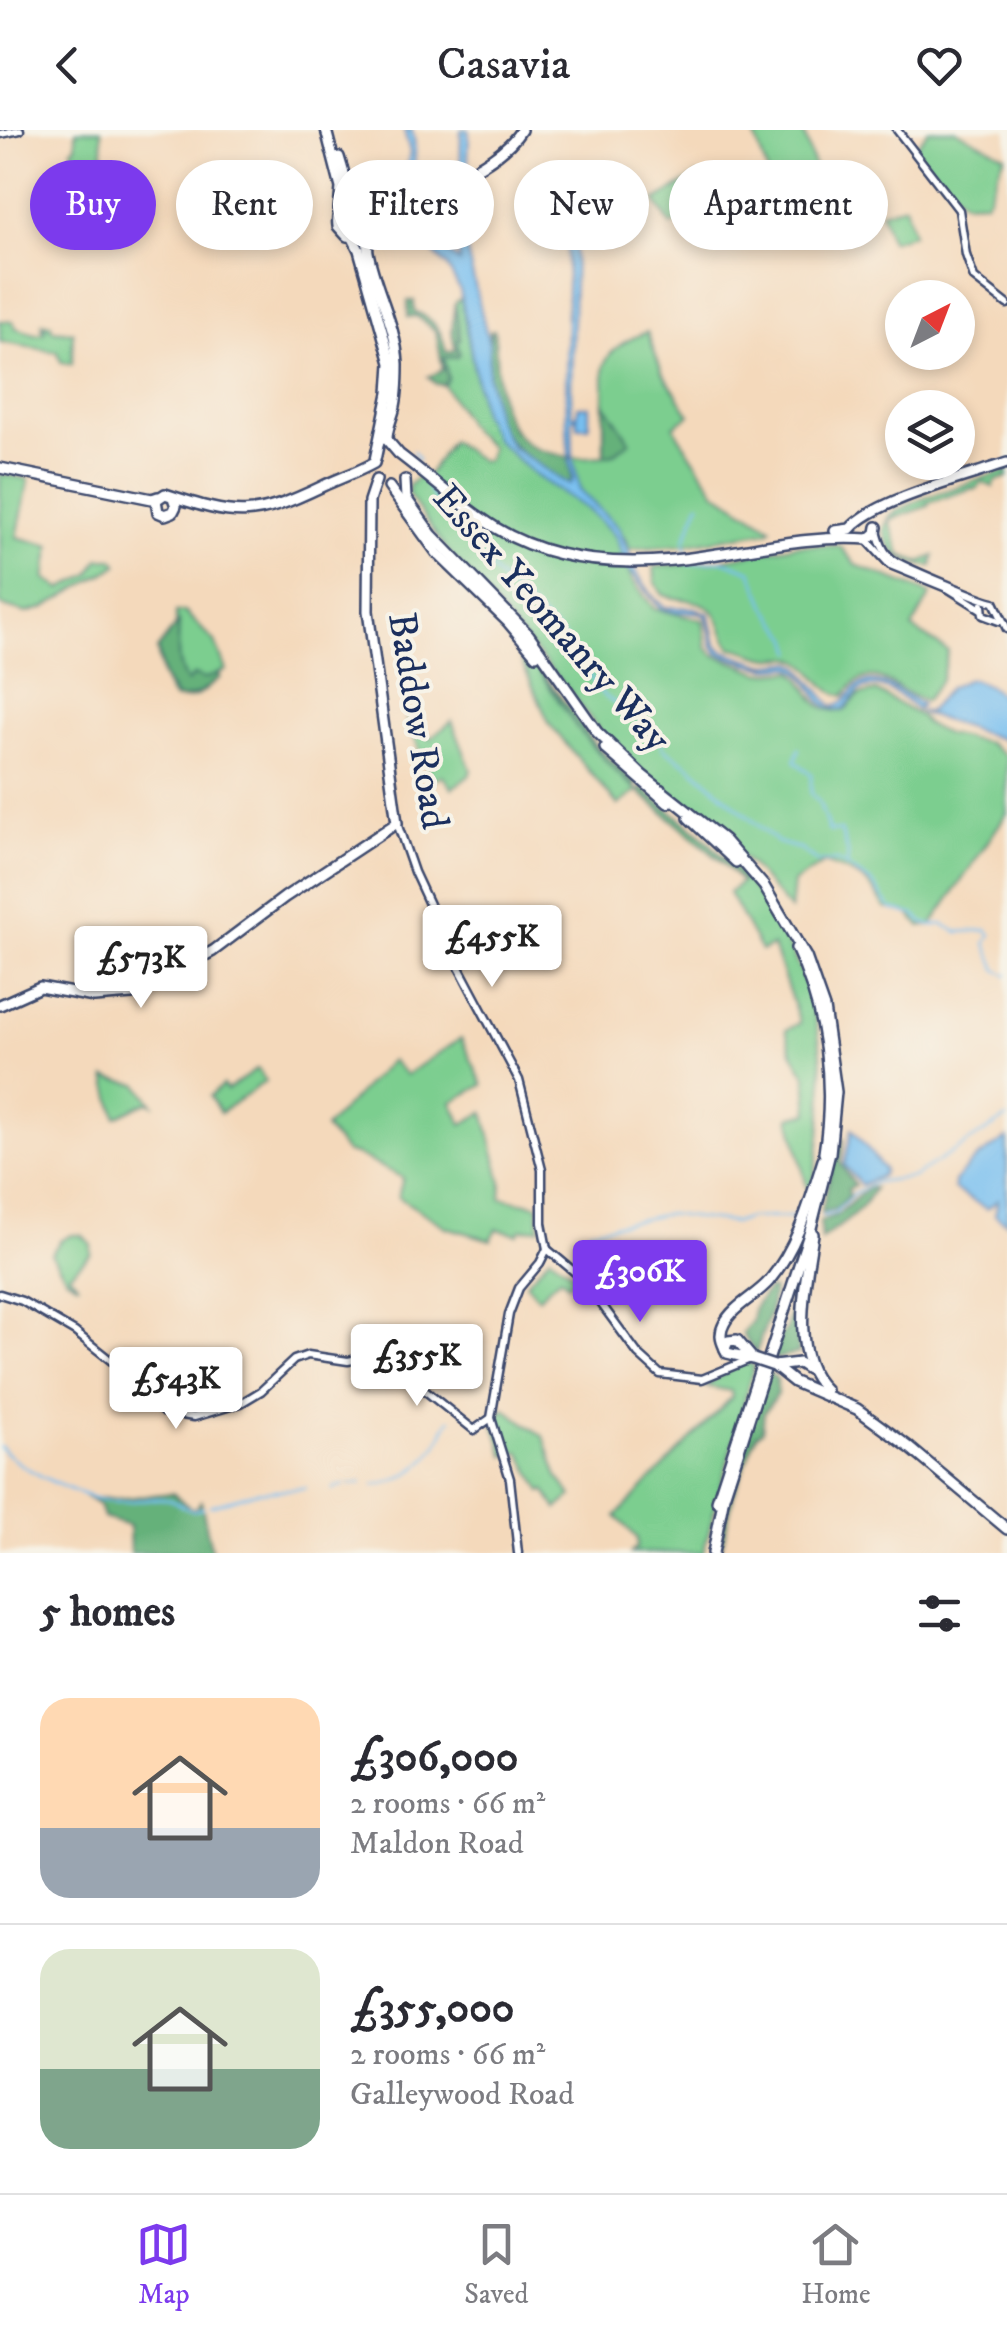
<!DOCTYPE html>
<meta charset="utf-8">
<style>
body{margin:0;font-family:"IM FELL DW Pica",serif;background:#f2f2f3;color:#2b2b33;height:100vh;display:flex;flex-direction:column;font-size:38px;white-space:nowrap}
*{box-sizing:border-box;margin:0}
p{font-size:32px;color:#7c7c81}
.icon{flex:none;width:55px;height:55px;fill:none;stroke:currentColor;stroke-width:2;stroke-linecap:round;stroke-linejoin:round}
.map{position:relative;height:1423px;overflow:hidden}
.details{display:flex;flex-direction:column;background:#fff;flex:1}
.details>*{flex:none}
.hud{position:absolute;left:30px;top:30px;width:948px;height:90px;display:flex;gap:20px}
.needle{width:65px;rotate:42deg}
.controls{position:absolute;left:885px;top:150px;display:grid;gap:20px}
.controls a{display:grid;place-items:center;width:90px;height:90px;border-radius:50%;background:#fff;box-shadow:0 5px 15px #0003;font-size:50px}
.price{position:absolute;translate:-50% -85px;padding:0 22px;border-radius:10px;background:#fff;color:#222;font-size:32px;line-height:65px;filter:drop-shadow(0 2px 5px #0008)}
.price::after{content:'';position:absolute;left:50%;top:60px;width:30px;height:22px;margin-left:-15px;background:inherit;clip-path:polygon(0 0,100% 0,50% 100%)}
.price.on{background:#7c3aed;color:#fff}
ul{padding:0;list-style:none}
li{display:flex;align-items:center;gap:30px;height:250px;padding:0 40px}
li+li{border-top:2px solid #e1e1e2}
li span{display:grid;place-items:center;flex:none;width:280px;height:200px;border-radius:30px;color:#555}
li>.icon{margin-inline-start:auto}
span .icon{width:120px;height:120px;fill:#fffc;stroke-width:1}
li b{font-size:42px}
h2{display:flex;justify-content:space-between;align-items:center;height:120px;padding:0 40px;font-size:42px}
.pill{padding:0 35px;border-radius:45px;background:#fff;box-shadow:0 5px 15px #0003;font-size:35px;line-height:90px}
.pill.on{background:#7c3aed;color:#fff}
header{display:flex;justify-content:space-between;align-items:center;height:130px;padding:0 40px;background:#fff;font-size:45px;font-weight:600}
.tabs{display:flex;justify-content:space-around;align-items:center;height:140px;border-top:2px solid #e1e1e2;background:#fff;font-size:28px;color:#7c7c81}
.tabs a{display:grid;justify-items:center;gap:5px}
.tabs .on{color:#7c3aed}
.map>svg:first-child{display:block}
.green{fill:#7cce8f;stroke:#4c7e76;stroke-width:2.5}
.forest{fill:#65b17a;stroke:#40706c;stroke-width:2.5}
.water{fill:#78bff0;stroke:#4a77a7;stroke-width:2.5}
.lines{fill:none;stroke-linecap:round;stroke-linejoin:round}
.stream{stroke:#78bff0;stroke-width:2.5}
.minor-casing{stroke:#3c486c;stroke-width:11}
.major-casing{stroke:#3c486c;stroke-width:14}
.minor{stroke:#fff;stroke-width:6}
.major{stroke:#fff;stroke-width:9}
.major-bridge-casing{stroke:#3c486c;stroke-width:14;stroke-linecap:butt}
.major-bridge{stroke:#fff;stroke-width:9}
.labels{text-anchor:middle;dominant-baseline:central;stroke-width:8;stroke-linejoin:round;paint-order:stroke}
.street-label{font-size:40px;fill:#1b2f5e;stroke:#f7f3e8}
</style>
<header><svg class="icon" aria-label="back" viewBox="0 0 24 24"><path d="M15 5l-7 7 7 7"/></svg>Casavia<svg class="icon" aria-label="heart" viewBox="0 0 24 24"><path d="M12 20l-8-8c-3-5 5-10 8-4 3-6 11-1 8 4z"/></svg></header>
<div class="map">
<svg width="1007" height="1423" viewBox="0 0 1007 1423">
<rect width="100%" height="100%" fill="#f7f3e8"/>
<filter id="ink" filterUnits="userSpaceOnUse"><feTurbulence type="fractalNoise" baseFrequency=".01" numOctaves="2"/><feDisplacementMap in="SourceGraphic" scale="20" xChannelSelector="R" yChannelSelector="G"/><feConvolveMatrix kernelMatrix="1 2 1 2 8 2 1 2 1" color-interpolation-filters="sRGB"/></filter>
<filter id="wash" filterUnits="userSpaceOnUse"><feTurbulence type="fractalNoise" baseFrequency=".0048" numOctaves="4" result="noise"/><feDisplacementMap in="SourceGraphic" scale="40" xChannelSelector="R" yChannelSelector="G"/><feGaussianBlur stdDeviation="2.25" result="paint"/><feColorMatrix in="noise" values="0 0 0 0 0 0 0 0 0 0 0 0 0 0 0 0 0 1.4 0 .05"/><feComposite in="paint" operator="in"/></filter>
<g filter="url(#wash)">
<rect width="100%" height="100%" fill="#f4d9bb"/>
<!-- green -->
<g class="green">
<path d="M76,0H101L104,35L75,38L72,18L76,16Z"/>
<path d="M753,0H803L817,46L774,62Z"/>
<path d="M928,0H955L1005,25L986,71L964,72L914,19Z"/>
<path d="M698,45L713,71L671,96L655,71Z"/>
<path d="M905,75L913,104L890,111L881,82Z"/>
<path d="M461,168L482,283L496,310L535,345L587,379L609,399L616,407L632,450L654,479L703,490L707,518L714,525L762,543L793,541C814,558 809,583 844,581L859,565L876,561L920,586L926,594L946,604L988,613L1007,627V683L931,796H920L908,783L885,778C869,747 854,743 824,733L793,753L790,780L750,734L642,643L601,603L572,564L440,411L408,364L409,355L421,345L427,346L451,311L481,331L487,330L491,318L470,299L444,255L448,249L443,228L456,227V211L460,209L455,173Z"/>
<path d="M0,191H13L16,198L35,204L44,203L42,197L47,198L43,193L51,194L52,200L73,202L72,234L61,232L57,222L0,212Z"/>
<path d="M647,202L662,242L690,285L674,296L679,306L716,362L772,398L768,401L684,415L629,419C622,392 593,383 581,361C575,352 575,338 573,328L604,326V236C610,217 629,209 647,202Z"/>
<path d="M1007,340V347L995,351L994,357L982,352L975,360L973,358L928,373V376L889,390L901,425L920,432L934,426L932,436C909,436 887,425 884,399L891,384L922,369Z"/>
<path d="M0,344L29,349L17,407L51,416L45,448L61,459L90,444L99,429H114L118,435L44,478L26,483L0,475Z"/>
<path d="M797,415L840,416L856,435L931,464L912,498L948,521L941,550L925,571C893,561 871,526 844,566C818,560 817,537 794,528C787,526 778,529 770,528C757,527 745,519 732,518C723,508 723,498 717,487C707,467 681,472 663,465L655,452L654,437L710,432Z"/>
<path d="M176,482H185L215,512L226,540L219,543L220,547C205,561 194,573 173,568L170,564L162,547L157,520L176,495Z"/>
<path d="M508,500C553,554 583,616 638,661L618,675L550,595L516,519L505,504Z"/>
<path d="M412,586L430,609L452,591L471,640L469,646L452,658L442,645L432,650L407,589Z"/>
<path d="M745,748C823,846 836,938 812,1059L807,1058L790,987L809,983L806,945L792,922L786,900L800,893L773,816L761,821L729,763Z"/>
<path d="M461,908L483,955L452,972L462,994L484,982L502,1052L501,1068L538,1075L540,1098L520,1100L518,1104L497,1099L491,1110L446,1097L398,1067L403,1048L355,1024L347,1023L325,998L391,930L406,945Z"/>
<path d="M257,939L266,951L220,983L210,966L223,955L227,960Z"/>
<path d="M106,948L138,954L153,974L147,972L116,987Z"/>
<path d="M72,1105H82L91,1114V1124L69,1144L79,1155L66,1147L51,1124L61,1110Z"/>
<path d="M550,1126L577,1146L568,1154L560,1147L538,1167L526,1153Z"/>
<path d="M748,1233L754,1235L703,1423H631L637,1417V1408L616,1386L732,1267L731,1261L705,1256L736,1236Z"/>
<path d="M504,1278L544,1307L558,1347L572,1366L557,1379L545,1360L542,1362L520,1322L505,1326L494,1294Z"/>
</g>
<!-- forest -->
<g class="forest">
<path d="M408,171H414V181C436,190 442,201 446,222L455,220L452,201L455,173L460,209L457,211L459,224L456,227L444,228L448,249L444,255L436,254L428,247L443,240L436,201L416,186L408,187Z"/>
<path d="M494,200C499,239 491,293 533,317C544,323 560,324 570,328L572,355C558,352 545,340 532,331C492,304 486,267 486,223C486,214 492,211 490,201Z"/>
<path d="M604,273L630,311L614,324L604,326Z"/>
<path d="M179,492C179,512 174,532 187,552L194,545L204,549L218,544L220,547C206,559 196,569 177,569L163,547L158,519Z"/>
<path d="M513,502L598,618L637,654L634,657L610,636L577,598Z"/>
<path d="M642,658L700,704L745,748L741,752L721,731L638,661Z"/>
<path d="M844,1007L840,1033L855,1056L848,1059L849,1065L836,1079L821,1083L837,1017Z"/>
<path d="M868,1058H874C862,1083 842,1094 821,1110L820,1091L837,1085Z"/>
<path d="M803,1137C801,1166 793,1196 799,1223L775,1229L773,1227L781,1204L786,1201L798,1146Z"/>
<path d="M768,1159L773,1160L770,1182L756,1223L742,1204L752,1191L753,1179Z"/>
<path d="M768,1242L777,1249V1264L764,1283L762,1301L757,1304L734,1363L722,1415L716,1420L736,1338Z"/>
<path d="M173,1363L190,1378H196L201,1371L212,1423H130L129,1396L103,1388L99,1375L88,1368L117,1369Z"/>
</g>
<!-- water -->
<g class="water">
<path d="M404,0H412C418,20 414,34 412,54C409,86 437,114 459,132L461,0H469L466,91L470,96L466,97L465,114L489,214L488,244L496,289L512,317L569,355L573,349L569,330L573,328L580,361L619,398L638,445L655,469L665,477L695,478L709,484L716,514L723,521L765,535L791,532L798,535L832,576C847,574 847,565 858,556C878,542 903,566 921,574L917,580C905,569 880,549 862,559C855,563 850,573 844,579C814,582 817,554 797,540C789,534 782,538 773,538C763,539 728,527 718,523L713,516L707,487L699,482H675L660,478L626,436L616,407L609,399L587,379L535,345L496,310L482,283L460,160L447,136L416,106L406,87L403,55L410,22Z"/>
<path d="M583,48L575,113L571,262L572,284L577,286L578,276H589V297H578L577,288L572,289L573,326H569C564,272 567,219 567,164C568,123 564,91 571,50Z"/>
<path d="M968,549C986,552 997,560 1007,573L1003,583L1007,588V611L919,582H928L949,558Z"/>
<path d="M852,999L884,1040L881,1046L861,1055L844,1035Z"/>
<path d="M1007,1008V1093L995,1085L998,1070L987,1079L954,1059V1052L973,1031Z"/>
</g>
<g class="lines">
<!-- stream -->
<g class="stream">
<path d="M413,321L418,330"/>
<path d="M423,347L441,384L498,447L564,508L603,565L660,603L663,618L688,635"/>
<path d="M685,410L700,373"/>
<path d="M685,414L687,427"/>
<path d="M688,434L722,430L751,441L767,478L790,508L794,522"/>
<path d="M799,619L795,631L811,644V663L819,672L829,701H841L848,723L847,735"/>
<path d="M690,636L777,712L800,719L817,732L837,731L848,737L873,754L891,779L915,785L922,792L931,796L942,794L958,802L987,800L991,805L986,813L997,840L1007,845"/>
<path d="M822,1086L834,1083L854,1064L875,1052L913,1047L1007,988"/>
<path d="M574,1124L583,1116L589,1100L667,1084L735,1093L749,1088L799,1087"/>
<path d="M0,1316C18,1340 84,1368 112,1372C130,1374 149,1366 168,1369C183,1372 186,1385 203,1378"/>
<path d="M349,1354L362,1353"/>
<path d="M375,1355C401,1353 427,1334 440,1310C445,1301 443,1296 451,1289"/>
<path d="M332,1359L344,1355"/>
<path d="M210,1376L255,1362L306,1358"/>
</g>
</g>
</g>
<g filter="url(#ink)">
<g class="lines">
<!-- minor casing -->
<g class="minor-casing">
<g id="minor">
<path d="M897,0L959,80L966,125L974,148L1007,174"/>
<path d="M0,4L20,0"/>
<path d="M877,401C880,412 883,422 892,429C899,435 984,471 994,472L1007,499"/>
<path d="M866,409L890,435L949,459L981,479"/>
<path d="M982,475L983,485L999,491"/>
<path d="M397,693L414,742L454,828L519,950L542,1040V1093L547,1119"/>
<path d="M547,1119L583,1149L638,1224L660,1244L702,1249L748,1230"/>
<path d="M0,1164L22,1171L75,1202L114,1233L163,1282L194,1287L241,1273L261,1261L294,1230L308,1225L348,1231L373,1226L388,1231L474,1300L491,1288L509,1184L519,1158L540,1133L547,1119"/>
<path d="M491,1288L510,1349L518,1423"/>
</g>
</g>
<!-- major casing -->
<g class="major-casing">
<g id="major">
<path d="M326,0L341,58L339,80"/>
<path d="M339,27L350,64L359,73"/>
<path d="M363,75C408,74 497,39 521,0"/>
<path d="M370,97L359,107L347,106L338,96C336,83 343,69 359,73C381,80 365,106 368,122C375,160 396,194 398,234C398,248 398,266 394,280C391,291 387,298 387,310L399,324C431,348 462,377 496,398C560,437 639,437 711,425C764,417 815,405 869,409L876,403L877,397"/>
<path d="M353,108L359,120L391,233L389,263L375,330"/>
<path d="M0,338L152,369L158,367"/>
<path d="M405,350L406,368L432,405L529,505L597,602L642,645L724,710L764,756L806,827L824,878L836,962L830,1023L811,1098L724,1366L713,1423"/>
<path d="M389,357L437,423L508,492L536,525"/>
<path d="M173,368L176,376L173,382L165,385L158,382L156,370L165,364C238,388 252,390 323,356C340,348 358,342 374,333"/>
<path d="M835,401L850,399C876,369 967,347 1007,333"/>
<path d="M605,618L668,673"/>
<path d="M689,688L736,732"/>
<path d="M796,818C826,881 835,954 824,1023"/>
<path d="M0,875L40,857L94,867L132,864L213,821L285,767L397,693L368,481L369,371L376,350"/>
<path d="M813,1104C806,1151 788,1225 826,1260"/>
<path d="M725,1219L728,1211L737,1210L753,1229"/>
<path d="M753,1229L727,1223C722,1213 718,1205 724,1194C733,1176 756,1166 769,1151C798,1116 810,1071 823,1030"/>
<path d="M774,1236L794,1252L857,1279L909,1317L1007,1399"/>
<path d="M774,1236L799,1233L808,1239"/>
<path d="M717,1371L760,1239"/>
</g>
</g>
<!-- minor -->
<use href="#minor" class="minor"/>
<!-- major -->
<use href="#major" class="major"/>
<!-- major-bridge casing -->
<g class="major-bridge-casing">
<path id="major-bridge" d="M753,1229L774,1236"/>
</g>
<!-- major-bridge -->
<use href="#major-bridge" class="major-bridge"/>
</g>
</g>
<g class="labels">
<!-- street labels -->
<g class="street-label">
<text transform="translate(551 489) rotate(49)">Essex Yeomanry Way</text>
<text transform="translate(417 591) rotate(81)">Baddow Road</text>
</g>
</g>
</svg>
<div class="controls">
<a><svg class="needle" viewBox="-14 -14 28 28"><path d="M0-13l5 13h-10z" fill="#e53935"/><path d="M0 13l5-13h-10z" fill="#7c7c81"/></svg></a>
<a><svg class="icon" aria-label="layers" viewBox="0 0 24 24"><path d="M12 4l9 5-9 5-9-5zM3 14l9 5 9-5"/></svg></a>
</div>
<b class="price" style="left:492px;top:860px">£455K</b>
<b class="price" style="left:141px;top:881px">£573K</b>
<b class="price on" style="left:640px;top:1195px">£306K</b>
<b class="price" style="left:417px;top:1279px">£355K</b>
<b class="price" style="left:176px;top:1302px">£543K</b>
<div class="hud">
<a class="pill on">Buy</a>
<a class="pill">Rent</a>
<a class="pill">Filters</a>
<a class="pill">New</a>
<a class="pill">Apartment</a>
</div>
</div>
<section class="details">
<h2>5 homes<svg class="icon" aria-label="filters" viewBox="0 0 24 24"><path d="M4 7h16M4 17h16"/><circle cx="9" cy="7" r="2"/><circle cx="15" cy="17" r="2"/></svg></h2>
<ul>
<li><span style="background:linear-gradient(#ffd9b3 65%,#9aa5b1 0)"><svg class="icon" aria-label="home" viewBox="0 0 24 24"><path d="M3 11l9-7 9 7M6 9v11h12V9"/></svg></span><div><b>£306,000</b><p>2 rooms · 66 m²</p><p>Maldon Road</p></div></li>
<li><span style="background:linear-gradient(#dfe7d0 60%,#7fa58c 0)"><svg class="icon" aria-label="home" viewBox="0 0 24 24"><path d="M3 11l9-7 9 7M6 9v11h12V9"/></svg></span><div><b>£355,000</b><p>2 rooms · 66 m²</p><p>Galleywood Road</p></div></li>
</ul>
</section>
<nav class="tabs">
<a class="on"><svg class="icon" aria-label="map" viewBox="0 0 24 24"><path d="M3 6l6-2 6 2 6-2v14l-6 2-6-2-6 2zM9 4v14M15 6v14"/></svg>Map</a>
<a><svg class="icon" aria-label="saved" viewBox="0 0 24 24"><path d="M7 4h10v16l-5-4-5 4z"/></svg>Saved</a>
<a><svg class="icon" aria-label="home" viewBox="0 0 24 24"><path d="M3 11l9-7 9 7M6 9v11h12V9"/></svg>Home</a>
</nav>
